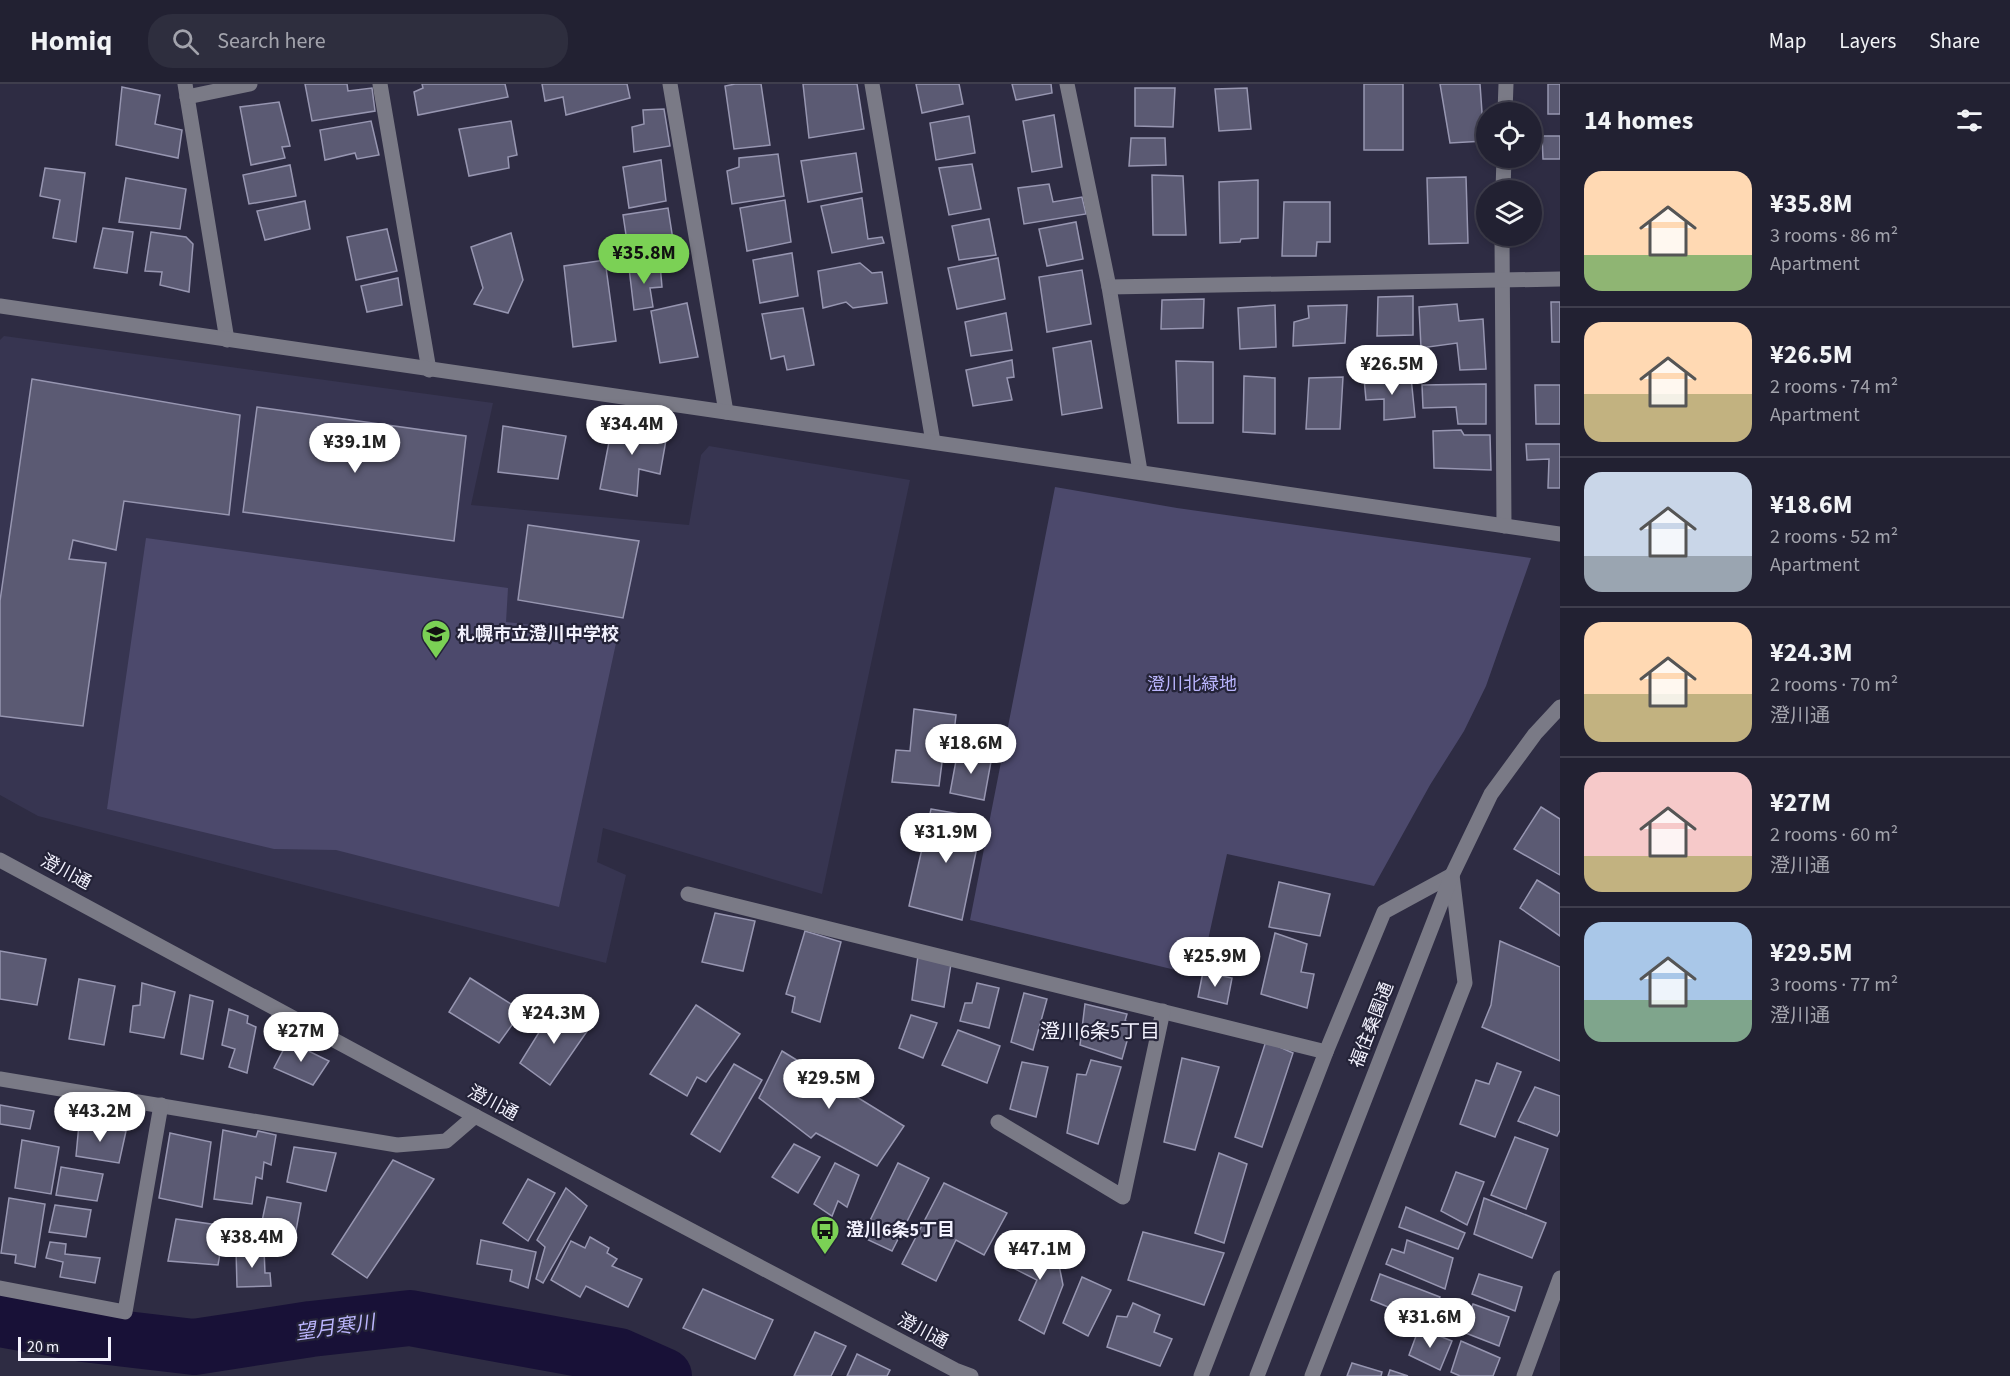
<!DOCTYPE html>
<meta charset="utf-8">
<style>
body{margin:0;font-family:"Source Sans 3","Noto Sans JP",sans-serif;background:#2e2e3e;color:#f1f3f6;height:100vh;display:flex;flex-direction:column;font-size:22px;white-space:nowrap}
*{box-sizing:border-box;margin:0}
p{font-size:20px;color:#a2a3ac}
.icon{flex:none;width:33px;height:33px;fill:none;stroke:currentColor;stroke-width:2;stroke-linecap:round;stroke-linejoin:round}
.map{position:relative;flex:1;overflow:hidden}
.sheet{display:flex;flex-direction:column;background:#222132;width:450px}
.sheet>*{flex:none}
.controls{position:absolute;left:1476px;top:18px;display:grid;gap:12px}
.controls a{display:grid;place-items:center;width:66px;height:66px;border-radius:50%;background:#222132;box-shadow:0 3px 9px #0003,0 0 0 2px #3f3e4d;font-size:30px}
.scale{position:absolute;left:18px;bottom:15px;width:93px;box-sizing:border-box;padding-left:6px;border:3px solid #f3f2fe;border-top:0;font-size:16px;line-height:21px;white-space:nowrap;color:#f3f2fe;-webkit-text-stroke:4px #242338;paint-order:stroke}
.price{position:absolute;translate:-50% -51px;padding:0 14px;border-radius:21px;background:#fff;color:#222;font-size:20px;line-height:39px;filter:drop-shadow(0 2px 3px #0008)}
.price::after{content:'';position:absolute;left:50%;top:36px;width:18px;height:14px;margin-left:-9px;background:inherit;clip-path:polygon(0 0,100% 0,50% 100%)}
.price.current{background:#7bd155;color:#111}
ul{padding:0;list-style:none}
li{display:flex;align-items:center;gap:18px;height:150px;padding:0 24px}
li+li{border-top:2px solid #3f3e4d}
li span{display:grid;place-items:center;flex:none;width:168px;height:120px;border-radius:18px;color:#555}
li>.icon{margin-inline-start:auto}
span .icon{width:72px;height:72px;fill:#fffc;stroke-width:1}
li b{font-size:26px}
h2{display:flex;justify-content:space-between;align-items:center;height:72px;padding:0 24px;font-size:26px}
header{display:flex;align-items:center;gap:36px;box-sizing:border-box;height:84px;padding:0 30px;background:#222132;border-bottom:2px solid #3f3e4d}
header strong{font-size:28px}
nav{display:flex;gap:33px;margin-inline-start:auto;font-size:21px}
.search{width:420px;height:54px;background:#2e2e3e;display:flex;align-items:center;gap:15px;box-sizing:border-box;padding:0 21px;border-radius:24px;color:#a2a3ac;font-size:22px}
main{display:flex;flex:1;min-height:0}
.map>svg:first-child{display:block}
.built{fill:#373551}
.green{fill:#4c496c}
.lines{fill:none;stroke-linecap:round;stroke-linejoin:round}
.river{stroke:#181137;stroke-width:56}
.building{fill:#5b5a73;stroke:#9796b1;stroke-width:1.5}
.minor{stroke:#7a7a86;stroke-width:15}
.labels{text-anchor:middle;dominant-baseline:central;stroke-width:4.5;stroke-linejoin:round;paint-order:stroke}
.poi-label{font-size:18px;font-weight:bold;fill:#f3f2fe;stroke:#242338;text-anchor:start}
.park-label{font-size:18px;fill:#bbb6fe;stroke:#242338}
.street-label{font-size:18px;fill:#f3f2fe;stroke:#242338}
.neighbourhood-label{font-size:20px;fill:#f3f2fe;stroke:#242338}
.water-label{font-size:20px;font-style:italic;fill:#bbb5fd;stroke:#242338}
</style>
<header>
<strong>Homiq</strong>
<div class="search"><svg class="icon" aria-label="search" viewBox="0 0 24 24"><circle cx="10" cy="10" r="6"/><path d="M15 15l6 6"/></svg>Search here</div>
<nav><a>Map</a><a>Layers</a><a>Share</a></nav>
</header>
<main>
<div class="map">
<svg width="1560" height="1292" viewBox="0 0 1560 1292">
<rect width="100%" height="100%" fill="#2e2c43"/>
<!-- built -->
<path class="built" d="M4,252L493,319L471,421L689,441L701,371L709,362L910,396L822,810L603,744L597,778L626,791L606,879L38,732L0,711V256Z"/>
<!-- green -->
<g class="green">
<path d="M1055,403L1177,424L1531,474L1486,602L1464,647L1430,701L1374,802L1227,770L1200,892L970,836Z"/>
<path d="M146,454L508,504L506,538L618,550L559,823L336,766L274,765L107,725Z"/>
</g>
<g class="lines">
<!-- river -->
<path class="river" d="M0,1235L83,1250L194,1263L311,1245L410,1234L619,1272L664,1292"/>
</g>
<!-- building -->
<g class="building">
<path d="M305,0H347L348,7L372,4L375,27L312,37Z"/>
<path d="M422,0H505L508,13L418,31L414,8L423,4Z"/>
<path d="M542,0H627L630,14L566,31L563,13L545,17Z"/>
<path d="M735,0H761L770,61L734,65L725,2Z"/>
<path d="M803,0H857L864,45L809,54Z"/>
<path d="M916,0H959L963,20L922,29Z"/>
<path d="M1012,0H1051L1052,9L1016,16Z"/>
<rect x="1364" y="0" width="39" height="66"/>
<path d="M1440,0H1480L1484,57L1450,59Z"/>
<rect x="1548" y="0" width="12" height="30"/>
<path d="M122,3L160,11L155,40L182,46L178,74L116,61Z"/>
<path d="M1135,4H1175L1173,43L1135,42Z"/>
<path d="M1247,4L1251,45L1219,47L1215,5Z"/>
<path d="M279,18L290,62L282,63L285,74L251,81L240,23Z"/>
<path d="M664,25L670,62L634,68L632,43L644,40L643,26Z"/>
<path d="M1054,31L1062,83L1032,88L1023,37Z"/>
<path d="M969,32L975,69L936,76L930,39Z"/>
<path d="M371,37L379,71L357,75L355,69L325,76L320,46Z"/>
<path d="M511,37L517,71L508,73L509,84L469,92L459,45Z"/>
<path d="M1542,52H1560V75H1543Z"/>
<path d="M1131,54H1165L1166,81L1129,82Z"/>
<path d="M856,69L862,108L808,118L801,77Z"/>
<path d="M778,70L784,112L732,120L727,87L739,83V74Z"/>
<path d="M661,76L666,117L629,124L623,83Z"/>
<path d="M972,80L981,125L949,131L939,84Z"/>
<path d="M290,81L296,112L249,120L243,91Z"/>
<path d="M45,84L85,89L76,158L53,154L60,116L40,112Z"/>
<path d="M1152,91L1183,92L1186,151H1153Z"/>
<path d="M1466,93L1468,159L1429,160L1427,94Z"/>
<path d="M126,94L186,105L180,145L119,138Z"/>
<path d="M1258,96V154L1241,155L1240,158L1220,159L1219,98Z"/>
<path d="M1049,100L1053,118L1082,113L1086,130L1024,140L1018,104Z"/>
<path d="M862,114L868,155L882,153L884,159L832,169L821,122Z"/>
<path d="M785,116L791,158L747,167L740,124Z"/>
<path d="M305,117L310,145L265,156L257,127Z"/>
<path d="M1284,118H1330V158H1317L1316,172H1282Z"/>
<path d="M668,124L673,156L628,164L623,131Z"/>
<path d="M989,135L996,171L959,176L952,142Z"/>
<path d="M1076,138L1083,175L1047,182L1039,145Z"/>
<path d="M103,144L133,148L127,189L94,184Z"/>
<path d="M387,145L397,187L356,196L347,153Z"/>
<path d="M151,148L186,153L193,160L189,208L160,201L162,188L145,187Z"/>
<path d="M511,149L523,196L508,229L474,220L483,204L471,163Z"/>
<path d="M792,169L798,212L760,219L753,176Z"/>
<path d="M998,174L1005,215L957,225L948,184Z"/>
<path d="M605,176L616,257L573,263L564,182Z"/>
<path d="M860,179L872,189L882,188L887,219L853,224L846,218L823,224L818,187Z"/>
<path d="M660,180L662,203L650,204L653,223L634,226L629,184Z"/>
<path d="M1082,186L1091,240L1047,248L1039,193Z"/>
<path d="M398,194L402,221L367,228L361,202Z"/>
<path d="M1413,212V251L1377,252L1378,213Z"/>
<path d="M1204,215L1203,244L1161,245L1162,216Z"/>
<path d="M1551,218H1560V258H1552Z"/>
<path d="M687,219L698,273L660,279L651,227Z"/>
<path d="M1457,220L1459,237L1483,235L1486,285L1460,286L1457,259L1421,264L1419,223Z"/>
<path d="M1275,221L1276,263L1240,265L1238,224Z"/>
<path d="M1347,221L1345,259L1293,262L1294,238L1309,234L1308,222Z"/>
<path d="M803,224L814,281L787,286L784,272L771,275L762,230Z"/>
<path d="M1006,229L1012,266L971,272L965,238Z"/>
<path d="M1091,257L1102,324L1062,331L1053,264Z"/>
<path d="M1012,276L1014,293L1007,294L1012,316L973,322L966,286Z"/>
<path d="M1176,277L1213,278V339H1178Z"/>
<path d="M1244,292L1275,294V350L1243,348Z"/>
<path d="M1343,293L1340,345H1306L1309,294Z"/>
<path d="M1411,293L1415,333L1384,336V315L1366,316L1364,294Z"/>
<path d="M32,295L240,331L229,431L124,417L116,466L73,456L69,475L106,479L83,642L0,632V517Z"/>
<path d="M1486,300V340H1458L1456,323L1423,324L1422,301Z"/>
<path d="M1535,301H1560V340H1536Z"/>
<path d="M257,323L466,352L454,457L243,428Z"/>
<path d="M613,337L668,345L660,390L639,385L637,412L600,405Z"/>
<path d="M503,342L566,352L558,395L498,388Z"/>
<path d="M1461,346L1464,351H1490L1491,386L1434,384L1433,347Z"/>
<path d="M1526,360H1560V404H1548L1549,375L1527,376Z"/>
<path d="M528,441L639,457L623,534L518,516Z"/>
<path d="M914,625L956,631L954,649L946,647L939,702L892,698L896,666L910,667Z"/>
<path d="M958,666L992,672L984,716L950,709Z"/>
<path d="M1541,723L1560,735V791L1514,765Z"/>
<path d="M931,725L983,734L962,836L909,822Z"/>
<path d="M1537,796L1560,810V852L1520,824Z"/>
<path d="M1279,798L1330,810L1320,852L1269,843Z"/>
<path d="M715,829L755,837L743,887L702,878Z"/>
<path d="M805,847L841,858L820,938L792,928L795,913L786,910Z"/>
<path d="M1275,849L1307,860L1301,888L1314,890L1307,924L1261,910Z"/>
<path d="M1500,857L1560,883V977L1482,943L1491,921Z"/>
<path d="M0,867L46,875L37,921L0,915Z"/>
<path d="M918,872L951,880L944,923L912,916Z"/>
<path d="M1203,888L1232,894L1227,920L1198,913Z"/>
<path d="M470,894L522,927L499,959L449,928Z"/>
<path d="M79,895L115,902L104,961L69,955Z"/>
<path d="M142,899L175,908L164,954L130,948L133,922L140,921Z"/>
<path d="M977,899L999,904L989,944L960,937L965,919H972Z"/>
<path d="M1024,909L1047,915L1033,966L1011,958Z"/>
<path d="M190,911L213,917L203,975L181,970Z"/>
<path d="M1085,920L1127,930L1125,937L1132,939L1122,975L1080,961Z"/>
<path d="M556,921L590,943L550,1001L520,979Z"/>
<path d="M696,921L740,950L706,998L697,993L687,1012L650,990Z"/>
<path d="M229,925L248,932L247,939L256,943L247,989L229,983L235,965L222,961Z"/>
<path d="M911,931L937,939L923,974L899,964Z"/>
<path d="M958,946L1000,962L987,999L942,981Z"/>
<path d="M288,957L329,977L313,1001L274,984Z"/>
<path d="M1266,957L1293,969L1262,1063L1235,1053Z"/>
<path d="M782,967L904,1042L877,1082L816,1049L811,1054L759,1014Z"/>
<path d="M1182,974L1219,983L1195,1066L1164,1058Z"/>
<path d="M1091,976L1121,983L1098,1060L1067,1049L1077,990L1086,991Z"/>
<path d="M1022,978L1048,983L1036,1033L1010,1025Z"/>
<path d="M1497,979L1521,988L1495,1053L1460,1040L1476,996L1489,1000Z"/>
<path d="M734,980L762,996L720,1068L691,1050Z"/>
<path d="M1535,1003L1560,1012V1046L1557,1052L1518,1037Z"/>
<path d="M0,1021L34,1027L30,1045L0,1040Z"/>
<path d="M79,1040L126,1047L119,1079L76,1072Z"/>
<path d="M223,1046L256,1053L258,1047L276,1051L271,1081L264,1078L262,1095L256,1093L252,1120L214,1115Z"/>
<path d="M170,1049L211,1058L202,1123L159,1114Z"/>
<path d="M1515,1053L1548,1065L1526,1125L1491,1111Z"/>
<path d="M22,1056L59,1063L51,1110L15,1104Z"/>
<path d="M794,1060L820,1073L798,1109L772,1093Z"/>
<path d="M294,1063L336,1069L326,1107L287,1098Z"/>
<path d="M1219,1069L1247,1080L1224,1159L1195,1149Z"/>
<path d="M393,1076L434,1095L367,1194L332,1170Z"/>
<path d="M835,1079L859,1091L847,1123L838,1117L832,1132L814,1120Z"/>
<path d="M898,1079L929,1094L892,1167L862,1153Z"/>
<path d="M61,1083L103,1090L97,1117L56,1111Z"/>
<path d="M1456,1088L1484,1098L1467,1141L1441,1127Z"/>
<path d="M528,1095L555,1109L528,1157L503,1139Z"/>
<path d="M944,1099L1007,1129L984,1171L956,1156L936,1197L902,1180Z"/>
<path d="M566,1104L587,1122L543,1199L536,1195L545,1163L537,1156Z"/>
<path d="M267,1113L301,1119L295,1152L260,1147Z"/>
<path d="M9,1114L45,1120L35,1183L15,1179L16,1171L1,1169Z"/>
<path d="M1484,1114L1546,1139L1532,1174L1474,1150Z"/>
<path d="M55,1121L91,1126L86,1153L49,1148Z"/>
<path d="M1406,1123L1465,1149L1458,1165L1399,1143Z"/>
<path d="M176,1135L225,1142L218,1181L168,1177Z"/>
<path d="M1143,1148L1224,1169L1204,1221L1128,1196Z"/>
<path d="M1027,1151L1055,1161L1063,1201L1044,1250L1019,1236L1037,1196L1013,1184Z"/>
<path d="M590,1153L609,1164L607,1169L617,1175L612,1182L642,1195L628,1223L586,1202L580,1213L551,1196L571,1157L585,1164Z"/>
<path d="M481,1156L536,1168L528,1204L510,1197L512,1186L477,1180Z"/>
<path d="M1407,1156L1453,1174L1445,1205L1386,1180L1392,1165L1404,1169Z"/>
<path d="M50,1158L66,1160L65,1170L100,1174L95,1199L60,1193L63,1178L46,1174Z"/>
<path d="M236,1165H264L265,1189H270L271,1202L237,1203Z"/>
<path d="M1380,1190L1440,1213L1430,1240L1371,1216Z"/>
<path d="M1479,1190L1522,1203L1515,1227L1472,1210Z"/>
<path d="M1082,1193L1111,1206L1088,1252L1063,1239Z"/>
<path d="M703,1205L773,1236L755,1275L683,1244Z"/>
<path d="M1133,1219L1160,1231L1154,1248L1172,1255L1160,1282L1107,1263L1117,1232L1127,1233Z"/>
<path d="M1473,1220L1509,1233L1499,1262L1463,1248Z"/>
<path d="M1419,1244L1452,1257L1440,1286L1409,1271Z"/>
<path d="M815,1248L846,1262L831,1292H794Z"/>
<path d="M1461,1257L1500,1274L1493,1292H1460L1451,1288Z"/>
<path d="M857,1270L890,1286L887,1292H847Z"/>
<path d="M1352,1279L1382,1288L1381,1292H1347Z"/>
<path d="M1390,1286L1408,1292H1388Z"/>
</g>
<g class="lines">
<!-- minor -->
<g class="minor">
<path d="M185,0L227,256"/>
<path d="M380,0L429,286"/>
<path d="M670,0L726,328"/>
<path d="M872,0L933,358"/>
<path d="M1067,0L1109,203L1140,387"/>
<path d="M187,13L250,0"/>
<path d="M1505,28L1506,0"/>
<path d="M1503,106L1504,74"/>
<path d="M1502,152L1504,442"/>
<path d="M1109,203L1560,195"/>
<path d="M0,222L1560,450"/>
<path d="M0,776L475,1032L955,1286L971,1292"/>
<path d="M688,810L1326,968"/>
<path d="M0,995L397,1061L446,1057L475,1032"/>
<path d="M998,1038L1123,1113L1163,927"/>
<path d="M0,1204L125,1228L161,1021"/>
<path d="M1201,1292L1326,968L1384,828L1452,791L1465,899L1312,1292"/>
<path d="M1257,1292L1452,791L1491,710L1535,650L1560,623"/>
<path d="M1524,1292L1560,1194"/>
</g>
</g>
<!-- icons -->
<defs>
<g id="school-pin" transform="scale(1.5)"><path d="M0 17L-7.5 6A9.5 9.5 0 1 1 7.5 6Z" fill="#7bd155" stroke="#242338"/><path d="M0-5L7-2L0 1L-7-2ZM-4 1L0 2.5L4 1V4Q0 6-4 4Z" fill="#111"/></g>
<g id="bus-pin" transform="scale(1.5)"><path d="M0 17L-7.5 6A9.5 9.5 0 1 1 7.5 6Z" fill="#7bd155" stroke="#242338"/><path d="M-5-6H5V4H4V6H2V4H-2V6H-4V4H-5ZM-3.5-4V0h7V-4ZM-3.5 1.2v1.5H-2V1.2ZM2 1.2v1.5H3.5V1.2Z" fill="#111"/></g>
</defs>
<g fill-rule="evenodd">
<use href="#school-pin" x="436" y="550"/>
<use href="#bus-pin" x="825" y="1146"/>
</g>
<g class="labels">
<!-- poi labels -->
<g class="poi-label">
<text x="457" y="550">札幌市立澄川中学校</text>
<text x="846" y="1146">澄川6条5丁目</text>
</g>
<!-- park labels -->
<g class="park-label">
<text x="1192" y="600">澄川北緑地</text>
</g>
<!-- street labels -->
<g class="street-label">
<text transform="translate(66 788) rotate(28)">澄川通</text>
<text transform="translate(1372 941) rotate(-69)">福住桑園通</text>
<text transform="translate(493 1019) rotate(28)">澄川通</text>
<text transform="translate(923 1247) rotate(28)">澄川通</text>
</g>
<!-- neighbourhood labels -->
<g class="neighbourhood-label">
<text x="1100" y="948">澄川6条5丁目</text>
</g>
<!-- water labels -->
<g class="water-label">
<text transform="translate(335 1244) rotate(-8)">望月寒川</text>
</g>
</g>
</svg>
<div class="controls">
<a><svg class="icon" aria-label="locate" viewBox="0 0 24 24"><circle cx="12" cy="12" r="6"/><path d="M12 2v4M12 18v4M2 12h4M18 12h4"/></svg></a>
<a><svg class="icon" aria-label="layers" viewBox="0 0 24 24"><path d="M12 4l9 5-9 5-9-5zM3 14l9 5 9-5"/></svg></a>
</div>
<div class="scale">20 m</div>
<b class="price current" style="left:644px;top:201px">¥35.8M</b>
<b class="price" style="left:1392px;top:312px">¥26.5M</b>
<b class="price" style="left:632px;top:372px">¥34.4M</b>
<b class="price" style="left:355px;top:390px">¥39.1M</b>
<b class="price" style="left:971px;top:691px">¥18.6M</b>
<b class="price" style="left:946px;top:780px">¥31.9M</b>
<b class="price" style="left:1215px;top:904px">¥25.9M</b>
<b class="price" style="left:554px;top:961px">¥24.3M</b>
<b class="price" style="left:301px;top:979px">¥27M</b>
<b class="price" style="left:829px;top:1026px">¥29.5M</b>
<b class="price" style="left:100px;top:1059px">¥43.2M</b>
<b class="price" style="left:252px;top:1185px">¥38.4M</b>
<b class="price" style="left:1040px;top:1197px">¥47.1M</b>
<b class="price" style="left:1430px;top:1265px">¥31.6M</b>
</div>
<section class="sheet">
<h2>14 homes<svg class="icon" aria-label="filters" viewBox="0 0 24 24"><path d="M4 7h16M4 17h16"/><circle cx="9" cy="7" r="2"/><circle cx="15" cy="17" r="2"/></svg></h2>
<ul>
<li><span style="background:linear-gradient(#ffd9b3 70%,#8fb573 0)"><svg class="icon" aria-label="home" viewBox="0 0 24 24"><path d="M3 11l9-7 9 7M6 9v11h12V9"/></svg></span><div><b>¥35.8M</b><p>3 rooms · 86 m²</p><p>Apartment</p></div></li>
<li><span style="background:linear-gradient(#ffd9b3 60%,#c2b280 0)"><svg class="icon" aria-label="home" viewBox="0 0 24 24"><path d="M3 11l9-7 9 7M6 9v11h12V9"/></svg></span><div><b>¥26.5M</b><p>2 rooms · 74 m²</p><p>Apartment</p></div></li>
<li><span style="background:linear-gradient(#c9d6e8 70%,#9aa5b1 0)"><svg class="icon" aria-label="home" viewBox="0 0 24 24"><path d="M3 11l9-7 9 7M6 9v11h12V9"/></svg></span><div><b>¥18.6M</b><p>2 rooms · 52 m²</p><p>Apartment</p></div></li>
<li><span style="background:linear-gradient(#ffd9b3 60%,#c2b280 0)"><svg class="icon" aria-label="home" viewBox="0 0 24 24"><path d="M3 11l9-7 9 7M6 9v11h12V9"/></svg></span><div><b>¥24.3M</b><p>2 rooms · 70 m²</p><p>澄川通</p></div></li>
<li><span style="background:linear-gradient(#f6c9c9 70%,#c2b280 0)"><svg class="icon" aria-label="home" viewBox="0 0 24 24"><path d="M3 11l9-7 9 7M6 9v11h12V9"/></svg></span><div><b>¥27M</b><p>2 rooms · 60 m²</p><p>澄川通</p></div></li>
<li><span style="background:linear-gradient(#a9c7e8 65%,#7fa58c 0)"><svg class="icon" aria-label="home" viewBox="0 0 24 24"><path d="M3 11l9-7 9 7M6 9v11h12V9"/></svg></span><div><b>¥29.5M</b><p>3 rooms · 77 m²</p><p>澄川通</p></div></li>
</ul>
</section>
</main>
